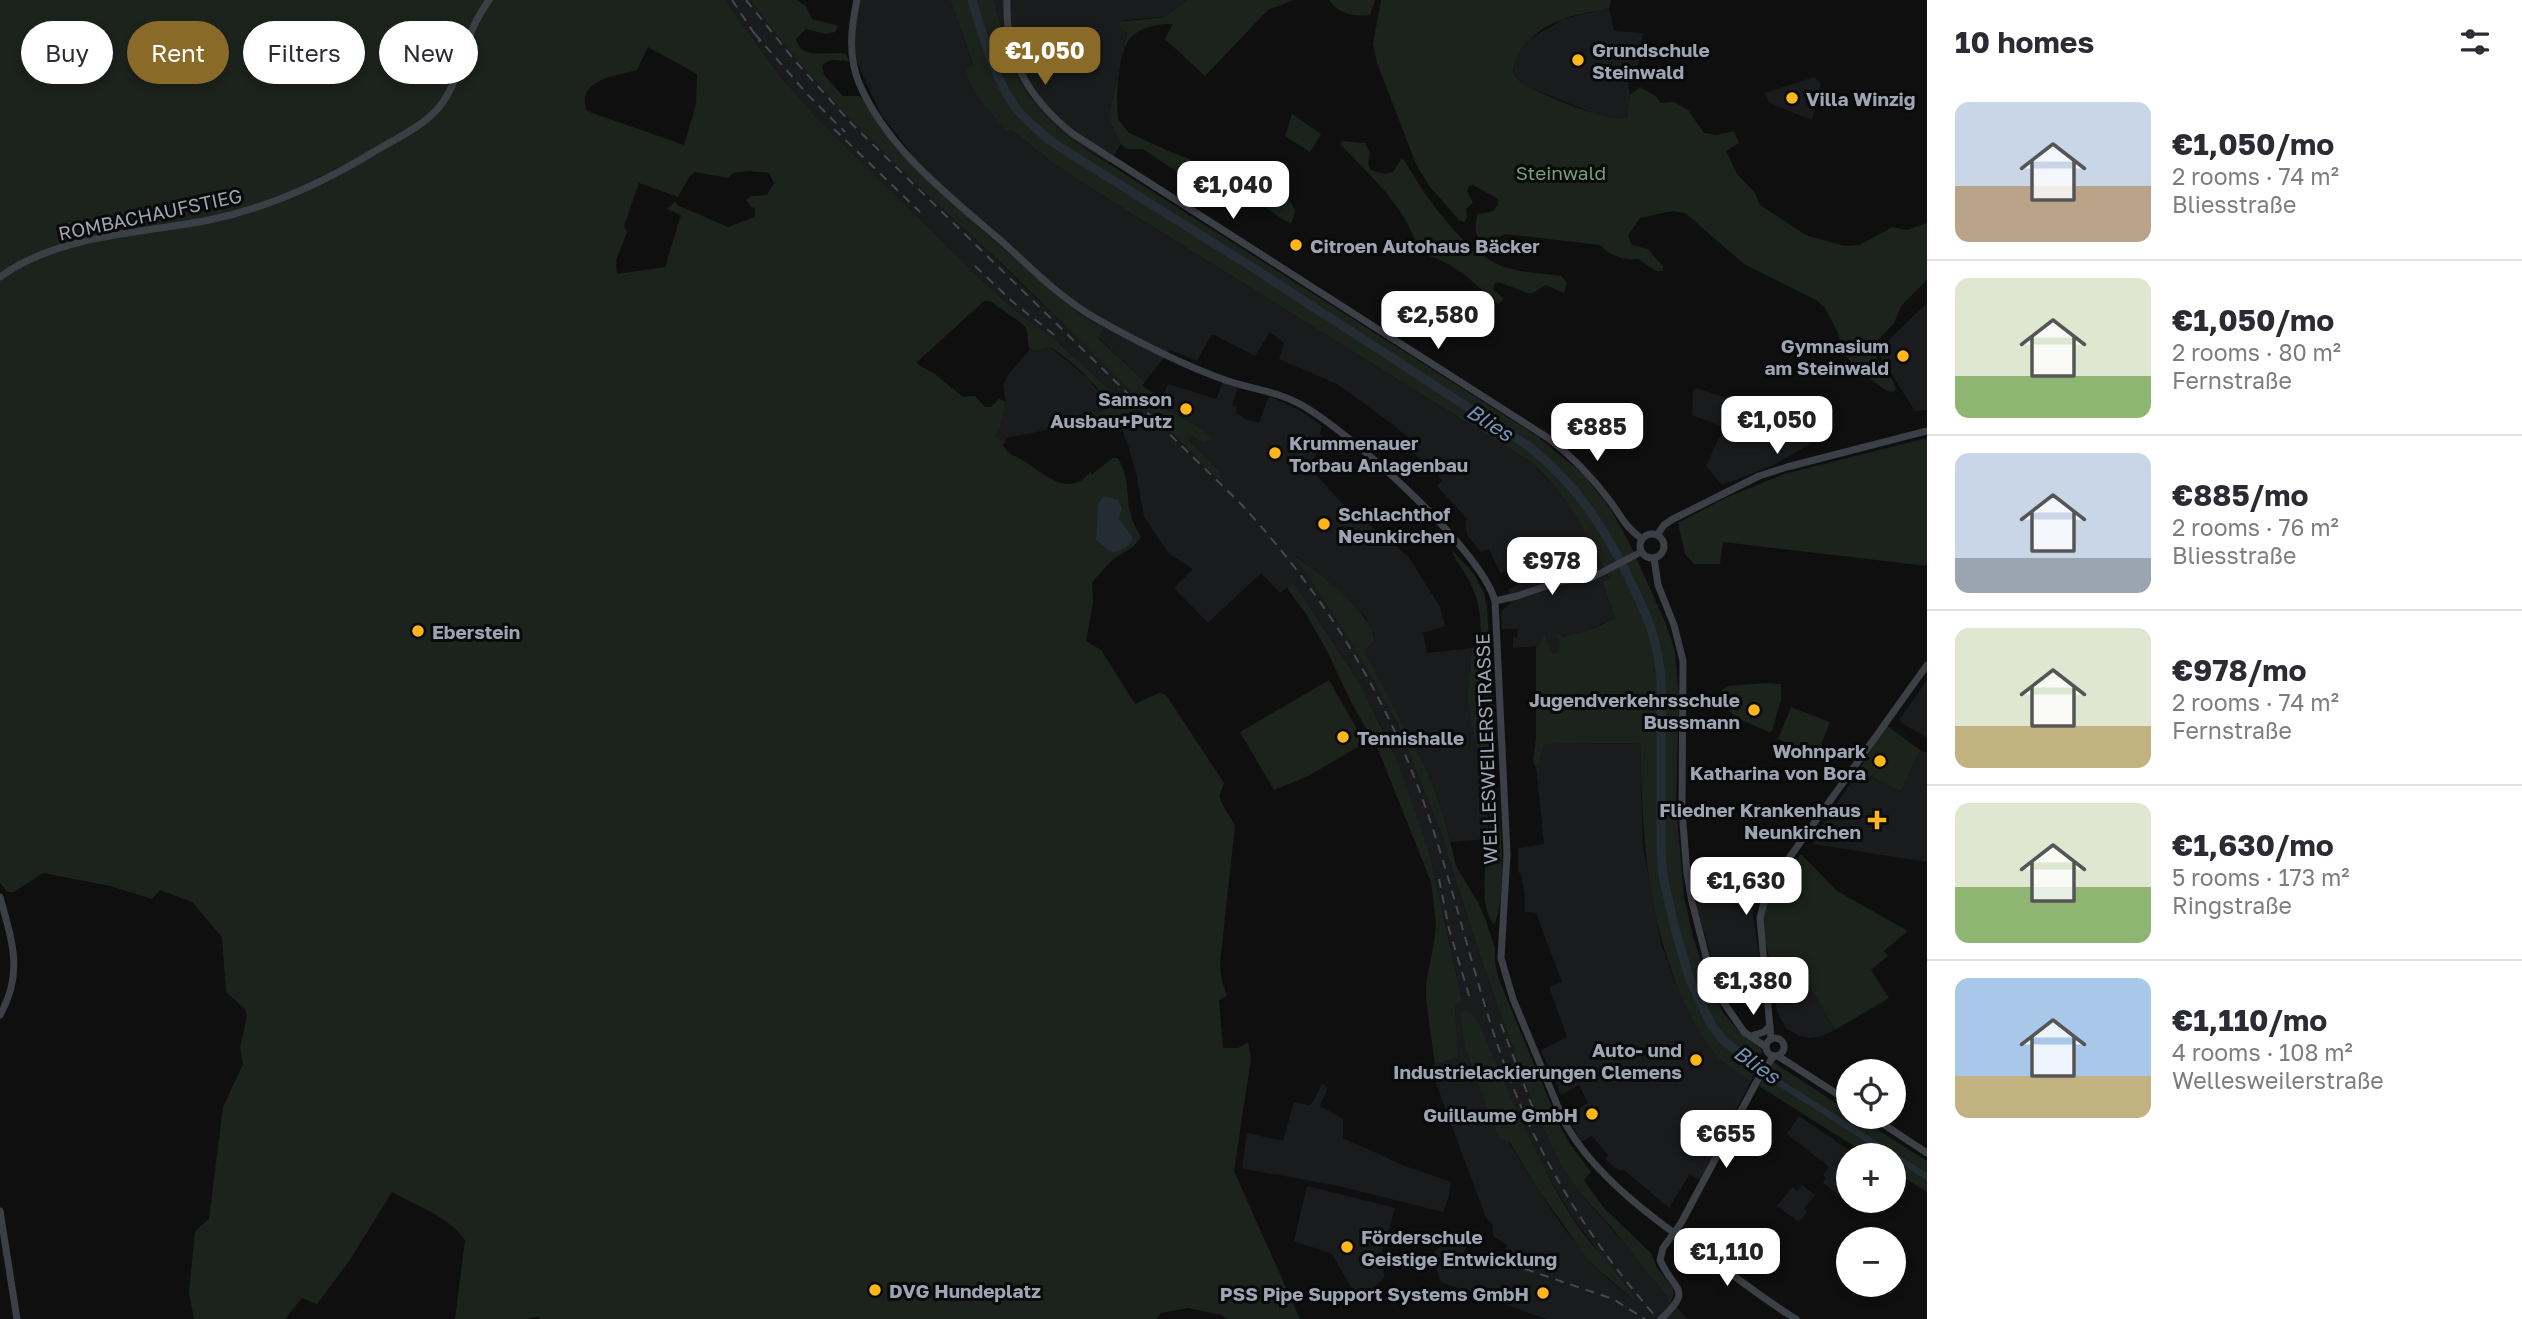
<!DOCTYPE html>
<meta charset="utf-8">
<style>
body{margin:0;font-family:"Golos Text",sans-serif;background:#f7f7f7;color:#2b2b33;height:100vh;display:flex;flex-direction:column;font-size:26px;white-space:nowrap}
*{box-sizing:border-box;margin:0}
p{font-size:23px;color:#7c7c81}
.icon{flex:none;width:38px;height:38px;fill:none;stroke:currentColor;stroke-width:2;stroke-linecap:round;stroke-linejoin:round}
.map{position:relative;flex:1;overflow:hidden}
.panel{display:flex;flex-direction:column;background:#fff;width:595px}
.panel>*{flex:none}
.top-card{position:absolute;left:21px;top:21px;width:665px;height:63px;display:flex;gap:14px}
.tools{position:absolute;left:1836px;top:1059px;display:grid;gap:14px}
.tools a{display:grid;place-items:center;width:70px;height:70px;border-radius:50%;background:#fff;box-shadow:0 4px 10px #0003;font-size:35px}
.price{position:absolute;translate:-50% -60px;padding:0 16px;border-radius:14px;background:#fff;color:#222;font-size:23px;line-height:46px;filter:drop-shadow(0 2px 4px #0008)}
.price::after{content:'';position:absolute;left:50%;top:42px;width:21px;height:16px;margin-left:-10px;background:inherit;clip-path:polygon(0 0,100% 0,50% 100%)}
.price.active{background:#8a6a27;color:#fff}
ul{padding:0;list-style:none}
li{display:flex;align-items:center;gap:21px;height:175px;padding:0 28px}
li+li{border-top:2px solid #e1e1e2}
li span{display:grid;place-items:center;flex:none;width:196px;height:140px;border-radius:14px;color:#555}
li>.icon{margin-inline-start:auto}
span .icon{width:84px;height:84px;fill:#fffc;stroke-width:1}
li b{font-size:30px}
h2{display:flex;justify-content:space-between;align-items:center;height:84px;padding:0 28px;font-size:30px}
.pill{padding:0 24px;border-radius:32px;background:#fff;box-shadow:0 4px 10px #0003;font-size:24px;line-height:63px}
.pill.active{background:#8a6a27;color:#fff}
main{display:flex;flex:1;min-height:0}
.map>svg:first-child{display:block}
.built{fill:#1a1b1d;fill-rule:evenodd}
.green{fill:#1b231c;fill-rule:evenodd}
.water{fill:#242d34}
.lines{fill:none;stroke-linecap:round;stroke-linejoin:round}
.river{stroke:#242d34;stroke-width:9}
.secondary{stroke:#3d3f46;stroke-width:7}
.rail{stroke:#46484f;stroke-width:2;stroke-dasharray:9 7;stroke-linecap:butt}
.poi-dot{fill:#ffb618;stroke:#0a0a0b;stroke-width:2.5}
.labels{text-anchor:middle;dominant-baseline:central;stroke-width:6;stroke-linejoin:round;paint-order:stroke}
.poi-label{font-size:19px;font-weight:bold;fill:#9ea4b3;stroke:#0a0a0b;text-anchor:start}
.park-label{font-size:19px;fill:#73a077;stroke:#0a0a0b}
.street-label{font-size:19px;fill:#9ea4b3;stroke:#0a0a0b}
.water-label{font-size:21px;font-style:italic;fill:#7192b2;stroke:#0a0a0b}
</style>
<main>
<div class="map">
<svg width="1927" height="1319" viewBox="0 0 1927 1319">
<rect width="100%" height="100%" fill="#0f0f10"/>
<!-- built -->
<g class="built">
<path d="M725,0H751L814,80L899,166L1104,363L1195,457L1220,472L1189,440V433L1204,443L1210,438L1196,425L1169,411L1161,401L1168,384L1216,399L1223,382L1238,388L1232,405L1237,407L1236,413L1245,419L1259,423L1269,396L1299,410L1322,426L1320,434L1325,438L1309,467L1342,503L1408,556L1440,607L1445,626L1423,633L1427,653L1472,648L1469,672V707L1488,809V839L1450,842L1444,817L1427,770L1365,655V650L1375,641V637L1366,618L1351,602L1295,555L1357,651L1398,725L1441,833L1481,959L1536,1112L1560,1164L1579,1192L1633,1253L1666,1296L1688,1319H1547L1441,1282L1433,1259L1434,1252L1446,1241L1455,1239L1468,1241L1462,1260L1471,1263L1472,1259L1502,1264L1507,1245L1493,1236V1225L1486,1218L1437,1086L1433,1068L1435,1064L1456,1058L1455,1006L1462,999L1429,851L1389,742L1362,687L1294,583L1280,593L1261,573L1208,623L1174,588L1193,569L1169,554L1144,517L1137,477L1128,445L1120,425L1130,410L1052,337L1022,316L985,283L819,120L779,75ZM1479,1022L1522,1126L1538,1159L1573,1218L1639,1305L1609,1280L1565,1230L1535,1185L1509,1142Z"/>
<path d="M860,0H950L973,65L979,97L1006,129L1012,130L1050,161L1081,182L1532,463L1565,497L1588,534L1609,579L1602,583L1615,618L1576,635L1564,637L1559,635L1557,639L1559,650L1553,654L1545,636L1540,646L1513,648V638L1517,637L1518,629H1502L1501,611L1510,604L1508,590L1518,584L1511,570L1500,573L1489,549L1481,552L1467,535L1465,522L1467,519L1437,486L1442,480L1431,467L1407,448L1411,440L1392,424L1337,384L1279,359L1284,343L1270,332L1255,356L1212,334L1197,361L1170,350L1145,382L1098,337L1103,327L1085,318L1046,287L937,189L905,156L910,152L880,113L857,62L854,35Z"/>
<path d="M994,0H1187L1164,17L1124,20L1127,32L1108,119L1121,144L1109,163L1073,141L1050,124L1037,110L1026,93L1006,51Z"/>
<path d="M1609,8L1614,31L1643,33L1640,53L1642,56L1628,84L1630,95L1627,118L1620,120L1600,116L1526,86L1513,74L1517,54L1531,38L1563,19Z"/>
<path d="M1814,77L1821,84L1812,120L1769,103L1765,93Z"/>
<path d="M1927,303V410L1915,411L1878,353L1879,349Z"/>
<path d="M1050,347L1089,379L1103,397V409L1098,414L1053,422L1051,427L1052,429L1006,438L1005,442L993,436L1006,402L1003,386L1007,376L1030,349L1036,351Z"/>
<path d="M1696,388L1801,422L1812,433L1810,444L1774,465L1722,485L1706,466L1724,427L1692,415L1693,391Z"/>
<path d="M1927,680V738L1903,724L1900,719Z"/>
<path d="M1640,743L1643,847L1661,944L1675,982L1702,1035L1725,1064L1751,1081L1700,1180L1689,1175L1669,1208L1623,1169L1620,1171L1605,1159L1608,1155L1592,1136L1581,1142L1567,1116L1588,1103L1579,1085L1561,1095L1541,1050L1567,1037L1549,987L1562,982L1536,913L1525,912V897L1521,874L1518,872V848L1544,844L1536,767H1538L1544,744Z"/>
<path d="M1920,750L1927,753V862L1813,844V839L1859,770L1901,792Z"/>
<path d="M1749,889L1760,961L1738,963L1717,975L1695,903Z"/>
<path d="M1770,963L1804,977L1835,1030L1822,1036L1811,1038L1802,1037L1787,1029L1777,1012Z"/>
<path d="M1322,1084L1328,1087L1320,1106L1343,1119V1138L1405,1166L1451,1182L1448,1199L1443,1212L1334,1185L1244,1169L1242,1166L1247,1133L1283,1141L1294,1102L1309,1105L1313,1102Z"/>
<path d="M1799,1116L1856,1155H1848V1200L1861,1201L1855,1208L1823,1183L1826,1178L1823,1175L1829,1167L1787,1134Z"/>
<path d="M1802,1185L1815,1195L1804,1209L1807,1212L1799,1222L1777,1206L1792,1187L1797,1191Z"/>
<path d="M1307,1186L1395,1208L1382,1252L1384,1278L1359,1301L1332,1254L1294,1241Z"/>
</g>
<!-- green -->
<g class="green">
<path d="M0,0H725L779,75L819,120L985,283L1022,316L1052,337L1131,410L1120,424L1122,430L1120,431L1052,429L1050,427L1053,422L1098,414L1103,409C1103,406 1104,401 1103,398C1098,383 1064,355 1050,347L1036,351L1030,349C1026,341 1029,335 1026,328C1025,324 996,306 990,301H984L917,362V364L935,374L963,397L975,396L985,407H991L999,399L1006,402L999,431L994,436L1005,442L1003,445C1009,456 1015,455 1024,461C1039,470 1059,490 1078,482C1084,480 1086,475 1091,472V475L1113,458H1117C1129,472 1126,494 1130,512C1132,521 1136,529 1141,537L1133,547L1112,560L1092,582L1093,602L1086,641L1101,650L1135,704L1159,693L1166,695L1224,783C1223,787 1221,790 1220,794C1218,803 1232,817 1235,826L1220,962L1221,978L1227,996L1219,1000L1223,1048H1238L1248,1042L1251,1059L1234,1171L1300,1319H1228L1221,1315L1188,1308L1161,1313L1156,1319H540L538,1316L527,1319H455L465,1240C448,1216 416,1206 392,1192L350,1260L317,1304L302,1298L285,1319H194L189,1293L195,1231L209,1219L223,1107L243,1064L240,1047L247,1016L245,1009L226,992L222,937L192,902L160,890L152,899L110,886L43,873L14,892H7L0,883ZM648,47L697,74L696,104L684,145L587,111C575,80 615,76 637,70ZM750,171L769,173L774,183L767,195L752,196L746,200L751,207L755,208V217L728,227L677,205L676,201L667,209L681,215L665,267L617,274L616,261L627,232L624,226L639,183L678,197L690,176L695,172L728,178L733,173Z"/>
<path d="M751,0H797L806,6L812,19L836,25L838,27L835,32L826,34L806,29L796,39C802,62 829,50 846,54L849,61C837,62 831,56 822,66L824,75L843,96H859L863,99L882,130L963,213L1058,297L1085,318L1104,328L1098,338L1145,382L1142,386L1161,397V401L1169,411L1196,425L1211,438L1204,443L1189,434V440L1220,472L1219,480C1147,409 1077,336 1004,266C915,182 821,100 751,0Z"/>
<path d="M950,0H994C1009,63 1019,100 1073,141L1537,436L1583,474L1610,508L1630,544L1666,624L1675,651L1679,697L1676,805L1684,896L1693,937L1710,987L1724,1014L1741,1034L1760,1048L1762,1052L1751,1081C1742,1075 1732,1070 1724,1063C1706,1046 1693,1022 1683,1000C1645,912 1643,837 1640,743L1544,744L1538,767H1536L1533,763L1536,738V647L1542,642L1541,636H1545L1553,654L1559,650L1556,632L1564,637L1592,629L1615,618L1602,582L1609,578C1588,535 1568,495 1532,463L1081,182L1050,161L1012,130H1006C992,113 969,92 966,69L973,64Z"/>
<path d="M1187,0H1294L1268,10L1205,76L1165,39L1173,24C1159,23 1136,28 1128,41C1117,61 1116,97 1118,119L1129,133L1171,152L1288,197L1295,210L1293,220L1290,223C1277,218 1248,193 1235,183H1230L1223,191L1217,192L1205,185L1192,182L1143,149H1126L1121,144L1108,119L1127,33L1120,27V22L1164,17Z"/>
<path d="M1329,0H1375L1370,15C1355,17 1338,14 1329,0Z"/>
<path d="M1381,0H1611L1609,8C1595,12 1580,13 1566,18C1541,26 1514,46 1513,74C1517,78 1521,83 1526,85C1541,95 1612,124 1627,118L1630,95L1640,87L1657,97L1660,103L1674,102L1688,110L1704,133L1717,135L1734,131L1739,143L1726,151L1737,174L1755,193L1760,205L1806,235L1844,246L1859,245L1893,227L1907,230L1927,223V280L1901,306L1894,323L1878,340L1874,350L1881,367L1893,380L1896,389L1893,392L1887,391L1860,372L1843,353L1837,331L1825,308L1816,300L1744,264L1685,213L1672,211L1640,218L1628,235L1632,245L1648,249L1663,266V271H1656L1638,259C1624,261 1611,256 1600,245L1505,234L1496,239L1491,247C1475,242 1473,228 1478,214L1493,211L1498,205V199L1473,185L1469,186L1467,191L1473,203L1466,209L1467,218L1464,222L1459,220L1430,187L1416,164L1377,63L1373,44Z"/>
<path d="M1292,114L1321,134L1310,152L1285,136Z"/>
<path d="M1342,141L1365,143L1370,152L1368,164L1371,170L1385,174L1393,172L1401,159L1404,160C1426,197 1461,250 1502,266C1519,273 1542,273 1561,276L1567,283L1564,293L1546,285L1531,294L1498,282L1494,284L1493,289L1504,299L1498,304C1470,280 1452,258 1414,253L1412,251L1416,246C1409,210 1365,170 1340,144Z"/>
<path d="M1927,438V566L1723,542L1720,564H1694L1685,554L1678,523L1725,498L1784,474Z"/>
<path d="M1452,550L1474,574L1484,593L1487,607L1496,746L1495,754L1490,761C1492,774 1497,787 1498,799C1501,829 1507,899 1494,925C1478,906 1486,859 1489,836C1494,799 1473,745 1469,707C1467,688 1470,667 1472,648L1481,640C1481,599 1475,588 1453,555Z"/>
<path d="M1293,554C1317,574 1371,609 1375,641L1365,650L1366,655L1427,770L1444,817L1456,866L1478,902L1486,921L1495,948V964L1499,980L1559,1124L1570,1144L1591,1172L1584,1180L1604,1208L1651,1253L1657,1268L1672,1287L1674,1293L1671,1302L1613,1229L1579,1192L1560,1164L1536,1112L1481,959L1441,833L1398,725L1357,651Z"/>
<path d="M1294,583L1362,687L1398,763L1429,851L1462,1000L1455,1006L1458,1056L1456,1058L1435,1064L1426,1000V983L1434,943L1436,924L1431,882L1377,747L1351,702L1327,651L1306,614L1287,588Z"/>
<path d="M1329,680L1365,743L1308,776L1274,790L1240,732Z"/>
<path d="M1766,683L1781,684V700L1772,731L1769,732L1737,718L1721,703L1722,690L1728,686Z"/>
<path d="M1791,707L1830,722L1817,755L1778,739Z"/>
<path d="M1886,725L1920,750L1901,792L1859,770Z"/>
<path d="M1801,854L1837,891L1908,931L1884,951L1888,956L1871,970L1889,998L1835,1030L1804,977L1770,963C1768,949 1762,931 1763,917C1765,894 1787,872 1801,854Z"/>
<path d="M1463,1009L1467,1010L1479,1022C1507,1089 1533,1154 1571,1216C1591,1247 1621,1274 1639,1305L1589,1261L1535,1185L1510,1142L1498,1137L1465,1047L1460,1014Z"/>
<path d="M1773,1062L1848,1111V1116L1857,1117L1927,1161V1173L1768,1071Z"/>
<path d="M1764,1077L1886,1155H1868L1759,1086Z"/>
<path d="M1894,1160L1927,1181V1192L1894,1171Z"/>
</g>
<!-- water -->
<g class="water">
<path d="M1103,496L1118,500L1122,508L1119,518L1133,538C1130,547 1118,554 1109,551L1096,540L1098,504Z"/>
<path d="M1768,1071L1927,1173V1181L1894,1160V1155H1886L1764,1077Z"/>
</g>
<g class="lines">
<!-- river -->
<path class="river" d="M972,0C983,36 993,75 1015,107C1026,121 1041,133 1055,144L1247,264L1531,448C1575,484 1599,520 1625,570C1644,609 1656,632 1661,676V851L1663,876L1675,929L1690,980L1712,1026L1724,1041L1769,1075"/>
<!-- secondary -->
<g class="secondary">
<path d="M857,0C851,28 848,56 859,83C888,151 953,199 1007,246C1035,272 1063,300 1097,319C1136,341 1183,365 1225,380C1251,389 1276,391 1300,404C1350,432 1480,548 1495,601L1507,854L1501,958L1513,999L1563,1119C1593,1179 1670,1231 1724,1269C1748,1286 1771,1304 1796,1319"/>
<path d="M1007,0C1005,58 1028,98 1073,134L1548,438C1572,456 1592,477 1610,501C1622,517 1624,526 1642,539"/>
<path d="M0,277C59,234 139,234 209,220C268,208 323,183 375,151C397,138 424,126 440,106C458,83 462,54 473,28C477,18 483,9 489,0"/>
<circle cx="1652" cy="546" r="12"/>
<path d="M1657,535L1664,525L1673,519L1759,476L1787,467L1927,431"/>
<path d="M1654,558L1658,585L1674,625L1683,661L1682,810L1687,874L1692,902L1711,976L1722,1000L1744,1032L1766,1047"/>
<path d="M1495,601L1517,596L1561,581L1591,578L1641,552"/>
<path d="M0,897C12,941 24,973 0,1015"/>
<path d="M1754,1035L1764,1032L1770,1026"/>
<circle cx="1775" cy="1047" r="9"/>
<path d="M1771,1039L1760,918L1766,895L1782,868L1927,665"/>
<path d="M1778,1056L1848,1101"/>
<path d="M1871,1116L1927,1153"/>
<path d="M0,1211L17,1319"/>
<path d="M1661,1319C1694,1288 1674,1292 1660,1260L1663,1248L1681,1223L1763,1070L1774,1056"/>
</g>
<!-- rail -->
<g class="rail">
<path d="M732,0L760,42"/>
<path d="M746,0L796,62L853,125L1240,503C1315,584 1375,676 1415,779C1453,876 1472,979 1509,1077C1543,1166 1595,1248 1658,1319"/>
<path d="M755,34L809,96L845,132"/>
<path d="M834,129L920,212"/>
<path d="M975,266L1014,303L1057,337"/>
<path d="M1439,879L1449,929L1471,1002"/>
<path d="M1501,1024L1537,1119"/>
<path d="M1525,1269L1613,1299L1645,1319"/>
</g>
</g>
<!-- markers -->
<g class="poi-dot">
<circle cx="1578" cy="60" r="7"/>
<circle cx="1792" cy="98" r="7"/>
<circle cx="1296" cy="245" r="7"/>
<circle cx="1903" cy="356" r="7"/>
<circle cx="1186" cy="409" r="7"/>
<circle cx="1275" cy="453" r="7"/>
<circle cx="1324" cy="524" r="7"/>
<circle cx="418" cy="631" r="7"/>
<circle cx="1754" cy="710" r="7"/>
<circle cx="1343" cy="737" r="7"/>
<circle cx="1880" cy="761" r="7"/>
<path d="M1873.5 809.5h7v7h7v7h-7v7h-7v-7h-7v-7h7z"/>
<circle cx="1696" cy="1060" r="7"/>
<circle cx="1592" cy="1114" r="7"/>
<circle cx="1347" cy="1247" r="7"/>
<circle cx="875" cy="1290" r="7"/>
<circle cx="1543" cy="1293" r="7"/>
</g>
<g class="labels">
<!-- poi labels -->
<g class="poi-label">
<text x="1592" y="49">Grundschule<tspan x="1592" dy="22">Steinwald</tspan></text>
<text x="1806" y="98">Villa Winzig</text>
<text x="1310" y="245">Citroen Autohaus Bäcker</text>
<text x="1889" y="345" text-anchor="end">Gymnasium<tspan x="1889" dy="22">am Steinwald</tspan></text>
<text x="1172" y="398" text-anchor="end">Samson<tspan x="1172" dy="22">Ausbau+Putz</tspan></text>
<text x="1289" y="442">Krummenauer<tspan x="1289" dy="22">Torbau Anlagenbau</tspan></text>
<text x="1338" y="513">Schlachthof<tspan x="1338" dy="22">Neunkirchen</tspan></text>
<text x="432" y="631">Eberstein</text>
<text x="1740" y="699" text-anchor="end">Jugendverkehrsschule<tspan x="1740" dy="22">Bussmann</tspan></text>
<text x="1357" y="737">Tennishalle</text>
<text x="1866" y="750" text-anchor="end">Wohnpark<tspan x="1866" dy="22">Katharina von Bora</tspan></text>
<text x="1861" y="809" text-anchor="end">Fliedner Krankenhaus<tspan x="1861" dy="22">Neunkirchen</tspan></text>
<text x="1682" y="1049" text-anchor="end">Auto- und<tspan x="1682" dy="22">Industrielackierungen Clemens</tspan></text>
<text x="1578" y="1114" text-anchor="end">Guillaume GmbH</text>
<text x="1361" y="1236">Förderschule<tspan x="1361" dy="22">Geistige Entwicklung</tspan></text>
<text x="889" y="1290">DVG Hundeplatz</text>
<text x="1529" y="1293" text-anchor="end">PSS Pipe Support Systems GmbH</text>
</g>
<!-- park labels -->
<g class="park-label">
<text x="1561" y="172">Steinwald</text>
</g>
<!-- street labels -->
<g class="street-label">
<text transform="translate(150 214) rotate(-12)">ROMBACHAUFSTIEG</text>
<text transform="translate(1486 749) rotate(-92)">WELLESWEILERSTRASSE</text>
</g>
<!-- water labels -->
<g class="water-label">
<text transform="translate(1490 422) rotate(33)">Blies</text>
<text transform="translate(1757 1064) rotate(35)">Blies</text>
</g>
</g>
</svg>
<div class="tools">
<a><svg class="icon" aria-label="locate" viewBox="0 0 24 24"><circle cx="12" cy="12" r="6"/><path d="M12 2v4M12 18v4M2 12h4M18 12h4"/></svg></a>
<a>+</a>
<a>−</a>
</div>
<b class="price active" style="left:1045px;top:87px">€1,050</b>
<b class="price" style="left:1233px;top:221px">€1,040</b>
<b class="price" style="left:1438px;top:351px">€2,580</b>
<b class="price" style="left:1777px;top:456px">€1,050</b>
<b class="price" style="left:1597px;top:463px">€885</b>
<b class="price" style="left:1552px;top:597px">€978</b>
<b class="price" style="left:1746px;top:917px">€1,630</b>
<b class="price" style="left:1753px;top:1017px">€1,380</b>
<b class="price" style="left:1726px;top:1170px">€655</b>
<b class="price" style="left:1727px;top:1288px">€1,110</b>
<div class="top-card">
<a class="pill">Buy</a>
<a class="pill active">Rent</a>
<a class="pill">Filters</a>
<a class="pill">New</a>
</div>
</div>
<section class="panel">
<h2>10 homes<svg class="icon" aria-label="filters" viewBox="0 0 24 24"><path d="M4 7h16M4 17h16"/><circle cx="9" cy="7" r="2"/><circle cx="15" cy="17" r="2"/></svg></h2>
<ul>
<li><span style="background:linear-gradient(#c9d6e8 60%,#b9a48a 0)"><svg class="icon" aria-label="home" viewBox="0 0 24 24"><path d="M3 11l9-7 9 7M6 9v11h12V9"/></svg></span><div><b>€1,050/mo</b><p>2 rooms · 74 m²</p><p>Bliesstraße</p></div></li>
<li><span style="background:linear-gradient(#dfe7d0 70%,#8fb573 0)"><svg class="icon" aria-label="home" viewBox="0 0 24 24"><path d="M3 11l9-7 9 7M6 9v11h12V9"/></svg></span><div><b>€1,050/mo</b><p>2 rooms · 80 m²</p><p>Fernstraße</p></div></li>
<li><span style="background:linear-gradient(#c9d6e8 75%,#9aa5b1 0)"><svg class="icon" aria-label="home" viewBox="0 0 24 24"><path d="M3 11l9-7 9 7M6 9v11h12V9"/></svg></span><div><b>€885/mo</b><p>2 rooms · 76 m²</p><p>Bliesstraße</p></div></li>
<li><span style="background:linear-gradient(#dfe7d0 70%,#c2b280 0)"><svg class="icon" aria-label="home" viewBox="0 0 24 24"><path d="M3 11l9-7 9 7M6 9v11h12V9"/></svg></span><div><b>€978/mo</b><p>2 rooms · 74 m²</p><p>Fernstraße</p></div></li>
<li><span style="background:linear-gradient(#dfe7d0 60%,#8fb573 0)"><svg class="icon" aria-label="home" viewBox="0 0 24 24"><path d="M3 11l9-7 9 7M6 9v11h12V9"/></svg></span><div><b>€1,630/mo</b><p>5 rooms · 173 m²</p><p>Ringstraße</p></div></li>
<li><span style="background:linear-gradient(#a9c7e8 70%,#c2b280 0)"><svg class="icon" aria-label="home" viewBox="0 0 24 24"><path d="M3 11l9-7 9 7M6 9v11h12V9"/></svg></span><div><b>€1,110/mo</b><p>4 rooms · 108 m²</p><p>Wellesweilerstraße</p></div></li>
</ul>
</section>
</main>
